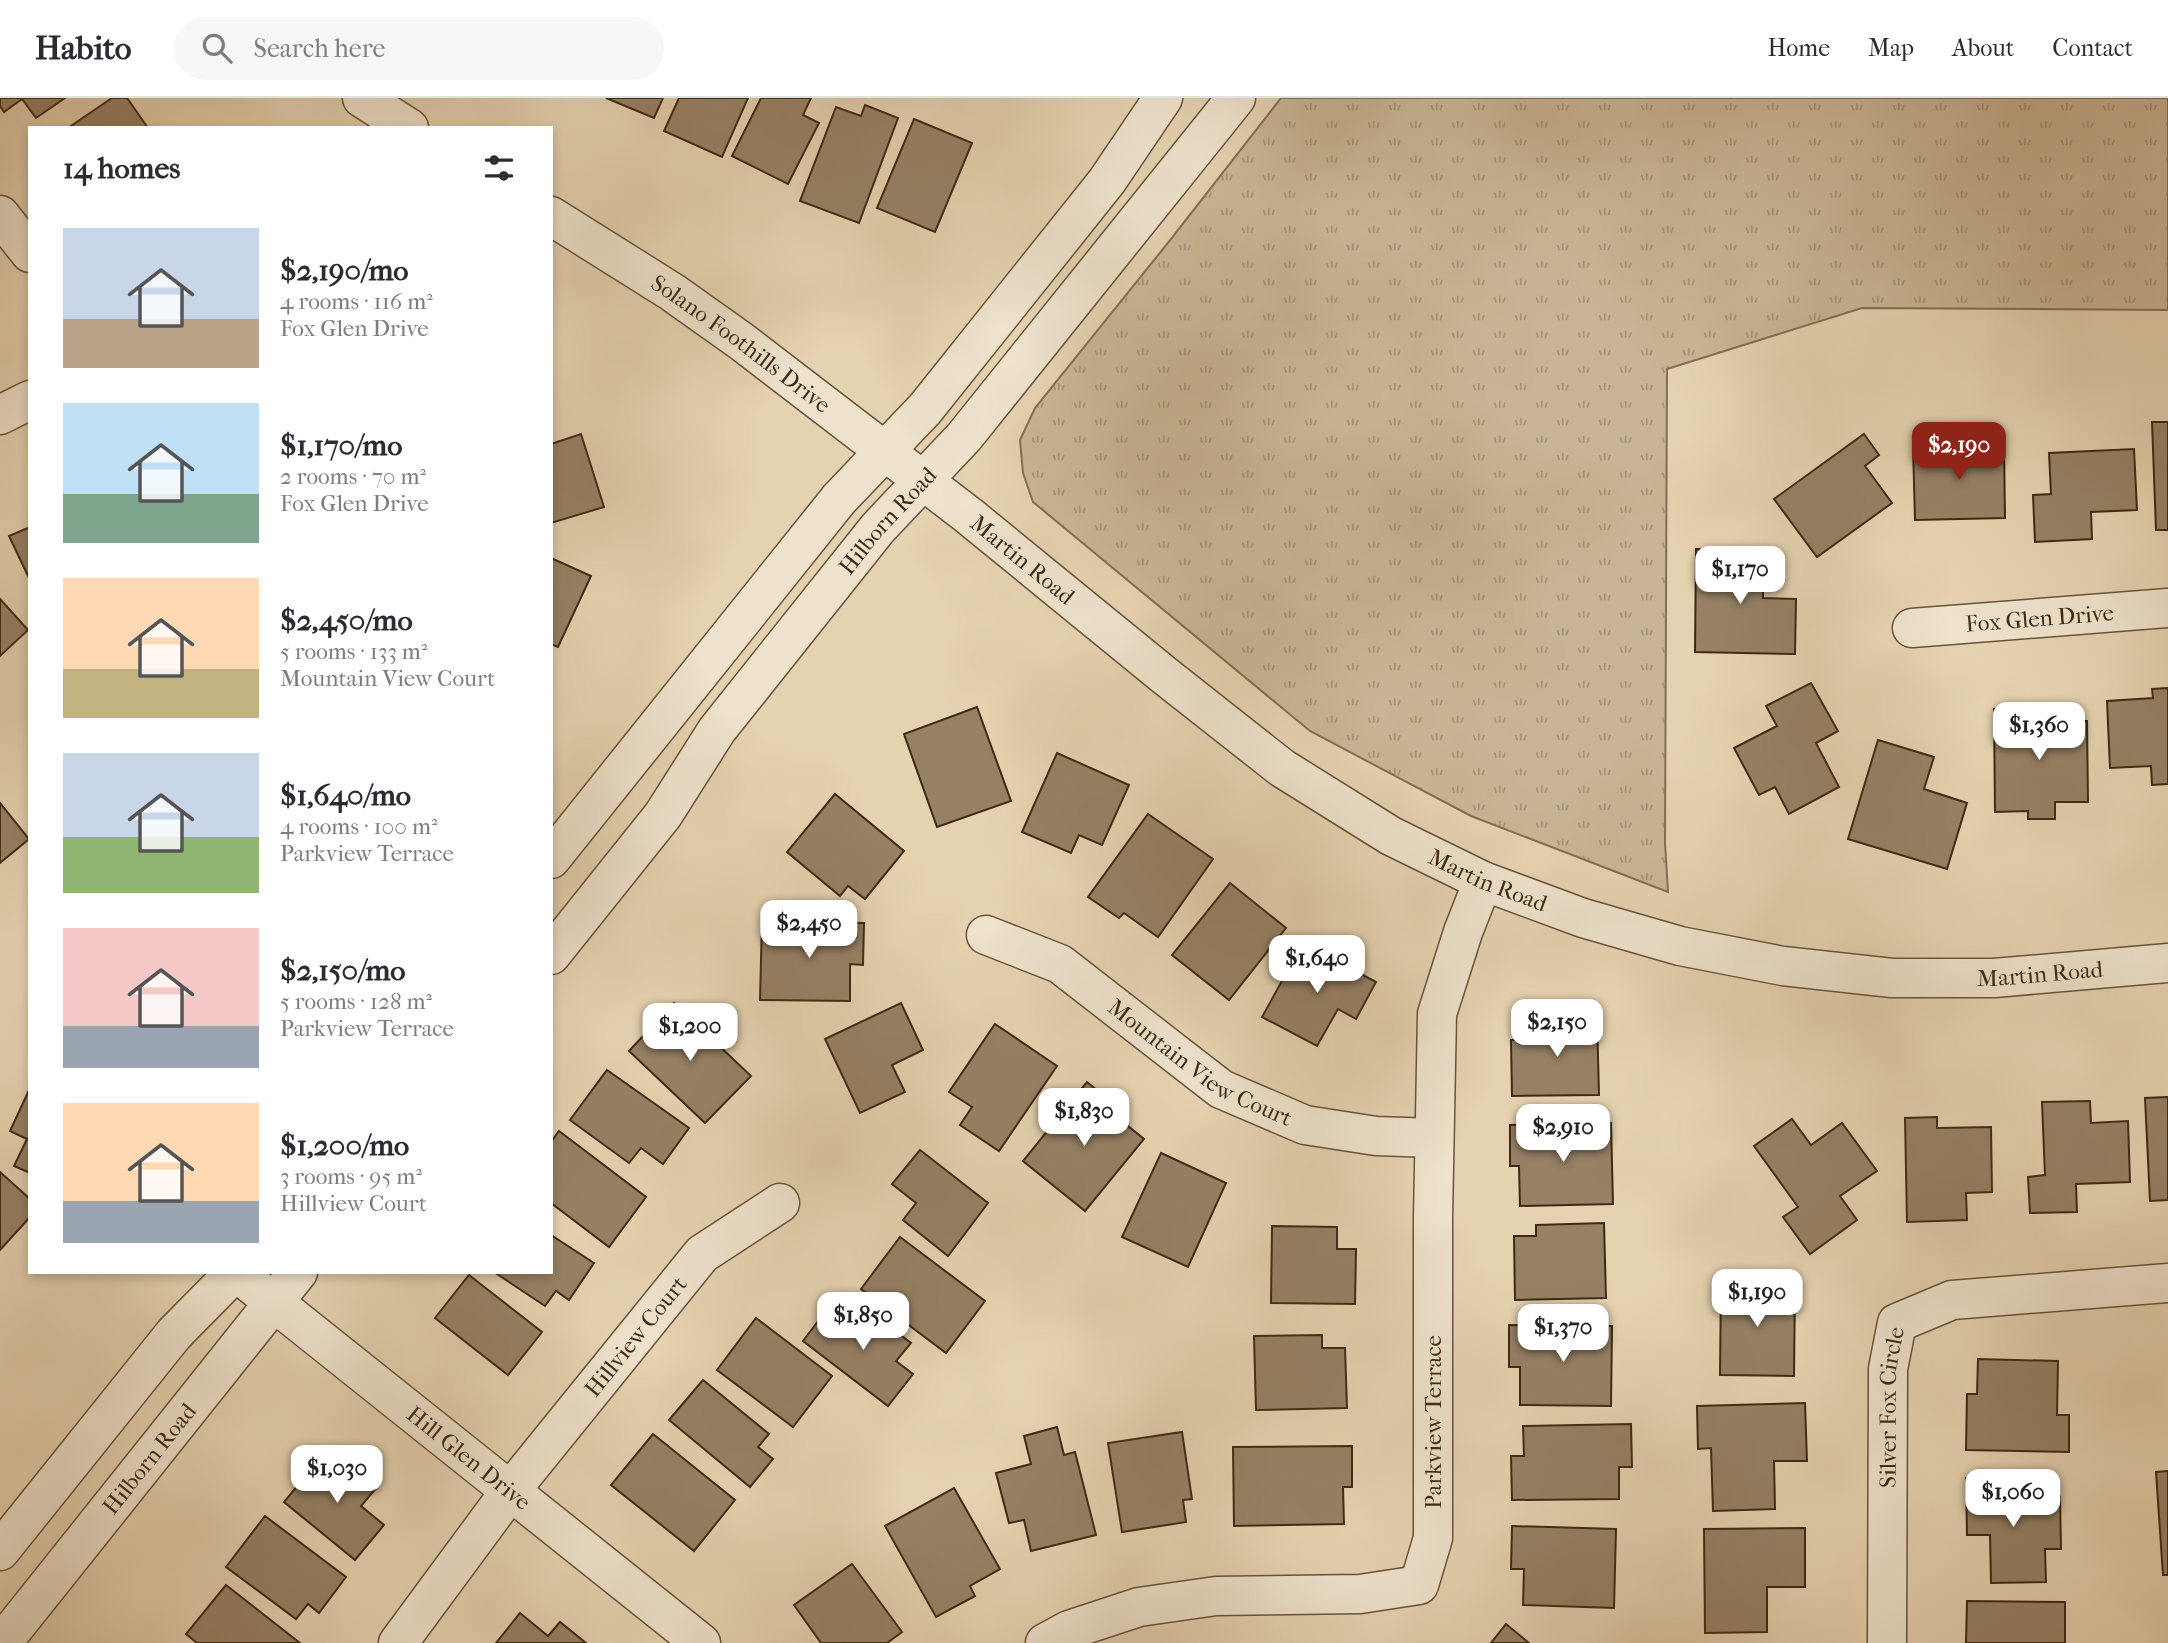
<!DOCTYPE html>
<meta charset="utf-8">
<style>
body{margin:0;font-family:"IM FELL French Canon",serif;background:#f7f7f7;color:#2b2b33;height:100vh;display:flex;flex-direction:column;font-size:26px;white-space:nowrap}
*{box-sizing:border-box;margin:0}
p{font-size:23px;color:#7c7c81}
.icon{flex:none;width:38px;height:38px;fill:none;stroke:currentColor;stroke-width:2;stroke-linecap:round;stroke-linejoin:round}
.map{position:relative;flex:1;overflow:hidden}
.side{position:absolute;left:28px;top:28px;width:525px;height:1148px;display:flex;flex-direction:column;background:#fff;border-radius:0px;box-shadow:0 4px 10px #0003}
.side>*{flex:none}
.price{position:absolute;translate:-50% -60px;padding:0 16px;border-radius:14px;background:#fff;color:#222;font-size:23px;line-height:46px;filter:drop-shadow(0 2px 4px #0008)}
.price::after{content:'';position:absolute;left:50%;top:42px;width:21px;height:16px;margin-left:-10px;background:inherit;clip-path:polygon(0 0,100% 0,50% 100%)}
.price.on{background:#8f2418;color:#fff}
ul{padding:0;list-style:none}
li{display:flex;align-items:center;gap:21px;height:175px;padding:0 35px}
li span{display:grid;place-items:center;flex:none;width:196px;height:140px;border-radius:0px;color:#555}
li>.icon{margin-inline-start:auto}
span .icon{width:84px;height:84px;fill:#fffc;stroke-width:1}
li b{font-size:30px}
h2{display:flex;justify-content:space-between;align-items:center;height:84px;padding:0 35px;font-size:30px}
header{display:flex;align-items:center;gap:42px;box-sizing:border-box;height:98px;padding:0 35px;background:#fff;border-bottom:2px solid #e1e1e2}
header strong{font-size:33px}
nav{display:flex;gap:38px;margin-inline-start:auto;font-size:24px}
.search{width:490px;height:63px;background:#f7f7f7;display:flex;align-items:center;gap:18px;box-sizing:border-box;padding:0 24px;border-radius:38px;color:#7c7c81;font-size:26px}
.map>svg:first-child{display:block}
.grass{fill:url(#grass-tufts);stroke:#846f54;stroke-width:2}
.building{fill:#968165;stroke:#402913;stroke-width:2}
.lines{fill:none;stroke-linecap:round;stroke-linejoin:round}
.minor-casing{stroke:#69533a;stroke-width:41}
.tertiary-casing{stroke:#69533a;stroke-width:41}
.minor{stroke:#eee2cc;stroke-width:38}
.tertiary{stroke:#eee2cc;stroke-width:38}
.labels{text-anchor:middle;dominant-baseline:central;stroke-width:6;stroke-linejoin:round;paint-order:stroke}
.street-label{font-size:23px;fill:#402913;stroke:#eee2cc}
</style>
<header>
<strong>Habito</strong>
<div class="search"><svg class="icon" aria-label="search" viewBox="0 0 24 24"><circle cx="10" cy="10" r="6"/><path d="M15 15l6 6"/></svg>Search here</div>
<nav><a>Home</a><a>Map</a><a>About</a><a>Contact</a></nav>
</header>
<div class="map">
<svg width="2168" height="1545" viewBox="0 0 2168 1545">
<defs>
<pattern id="grass-tufts" width="24" height="20" patternUnits="userSpaceOnUse" patternTransform="scale(1.75)"><rect width="24" height="20" fill="#c9b595"/><path d="M3 7l-1-3M5 7V3M7 7l1-3M15 17l-1-3M17 17v-4M19 17l1-3" fill="none" stroke="#a59378"/></pattern>
</defs>
<rect width="100%" height="100%" fill="#e5d2b0"/>
<filter id="stains"><feTurbulence type="fractalNoise" baseFrequency=".00286" numOctaves="4"/><feColorMatrix values="0 0 0 0 .2 0 0 0 0 .09 0 0 0 0 .02 0 0 0 .5 -.17"/></filter>
<radialGradient id="worn" r=".72"><stop offset=".6" stop-color="#630" stop-opacity="0"/><stop offset="1" stop-color="#630" stop-opacity=".3"/></radialGradient>
<!-- grass -->
<path class="grass" d="M1281,0H2168V212L1862,210L1667,271L1665,745L1668,794L1471,718L1310,633L1033,404L1023,375L1020,342L1035,310L1171,141Z"/>
<!-- building -->
<g class="building">
<path d="M0,0H65L36,20L22,1L4,14L0,8Z"/>
<path d="M112,0H127L148,30H68Z"/>
<path d="M606,0H663L654,20Z"/>
<path d="M679,0H748L722,59L664,33Z"/>
<path d="M761,0H811L803,17L819,25L788,86L732,58Z"/>
<path d="M865,7L898,20L859,125L800,103L836,9L861,18Z"/>
<path d="M914,21L972,45L935,134L877,110Z"/>
<path d="M2152,324H2168V432H2156Z"/>
<path d="M581,336L604,409L551,425V346Z"/>
<path d="M1864,336L1879,357L1865,368L1892,405L1817,459L1774,401Z"/>
<path d="M2004,346L2005,420L1915,422L1913,349Z"/>
<path d="M2134,351L2137,412L2091,414L2092,441L2035,444L2033,397L2051,396L2049,355Z"/>
<path d="M30,429V482L9,438Z"/>
<path d="M1696,451L1763,452V500L1796,501L1795,556L1695,554Z"/>
<path d="M551,460L591,478L558,549L551,546Z"/>
<path d="M0,501L28,532L0,558Z"/>
<path d="M1811,585L1838,633L1816,645L1839,689L1789,716L1775,689L1759,697L1734,650L1777,628L1766,608Z"/>
<path d="M2168,590V686L2152,687L2151,668L2110,670L2107,603L2153,600L2152,591Z"/>
<path d="M977,609L1011,703L937,729L904,636Z"/>
<path d="M2052,610V623H2087L2088,704H2055V721H2028V713L1995,714L1994,611Z"/>
<path d="M1878,642L1934,659L1924,691L1967,705L1947,771L1848,741Z"/>
<path d="M1057,655L1129,687L1102,747L1079,737L1071,755L1022,734Z"/>
<path d="M835,696L904,753L865,801L848,788L840,798L787,754Z"/>
<path d="M0,705L29,741L0,765Z"/>
<path d="M1148,716L1213,761L1158,839L1124,815L1119,820L1088,799Z"/>
<path d="M1230,785L1286,830L1229,902L1172,857Z"/>
<path d="M762,823L864,825L863,867L850,866V903L760,902Z"/>
<path d="M1303,845L1376,884L1356,921L1338,911L1317,948L1262,919Z"/>
<path d="M674,905L751,978L705,1025L629,953Z"/>
<path d="M901,905L923,952L892,967L905,994L860,1015L825,941Z"/>
<path d="M1597,919L1599,997L1512,998L1511,942H1532V921Z"/>
<path d="M995,926L1057,968L999,1053L960,1027L972,1009L949,994Z"/>
<path d="M607,972L689,1030L663,1066L641,1050L629,1065L570,1022Z"/>
<path d="M1087,984L1117,1009L1112,1015L1144,1041L1085,1113L1023,1063Z"/>
<path d="M30,990V1075L14,1068L27,1041L10,1033Z"/>
<path d="M2168,999V1102L2150,1103L2145,1000Z"/>
<path d="M2090,1003L2091,1025L2128,1023L2130,1084L2076,1086L2077,1114L2030,1115L2028,1079L2045,1077L2042,1004Z"/>
<path d="M1937,1019V1030L1991,1029L1992,1094L1966,1095L1967,1122L1907,1124L1905,1020Z"/>
<path d="M1792,1021L1811,1047L1842,1025L1877,1073L1840,1098L1857,1122L1810,1156L1783,1119L1798,1109L1754,1048Z"/>
<path d="M1611,1025L1613,1106L1520,1108L1519,1068H1510V1027Z"/>
<path d="M559,1033L646,1099L609,1149L551,1105V1044Z"/>
<path d="M920,1052L988,1105L948,1158L903,1122L916,1105L892,1086Z"/>
<path d="M1161,1055L1226,1085L1188,1169L1122,1139Z"/>
<path d="M0,1074L30,1101V1119L0,1152Z"/>
<path d="M1604,1125L1606,1200L1515,1202L1514,1138H1536V1127Z"/>
<path d="M1272,1128L1337,1129V1151H1356L1355,1206L1271,1205Z"/>
<path d="M551,1137L594,1165L569,1202L556,1193L545,1208L494,1174H551Z"/>
<path d="M900,1139L985,1203L946,1255L861,1191Z"/>
<path d="M469,1177L542,1234L508,1277L435,1220Z"/>
<path d="M1721,1183L1795,1185L1794,1278L1720,1277Z"/>
<path d="M829,1209L854,1229L867,1212L911,1245L896,1263L913,1276L888,1308L803,1243Z"/>
<path d="M756,1220L832,1278L793,1329L717,1272Z"/>
<path d="M1509,1227L1612,1228L1611,1308L1520,1307V1269H1509Z"/>
<path d="M1322,1237V1250H1345L1347,1310L1256,1312L1254,1238Z"/>
<path d="M1978,1261L2058,1263L2057,1317H2069V1354L1966,1352L1967,1296H1977Z"/>
<path d="M703,1282L769,1336L758,1349L773,1361L750,1389L669,1322Z"/>
<path d="M1805,1305L1807,1363H1774L1775,1411L1713,1413L1711,1350L1698,1351L1697,1308Z"/>
<path d="M1631,1326L1632,1369H1619V1401L1512,1402L1511,1358H1524L1523,1328Z"/>
<path d="M1057,1329L1064,1357L1075,1354L1096,1437L1031,1453L1024,1422L1009,1425L996,1375L1031,1366L1024,1338Z"/>
<path d="M1182,1334L1192,1401L1183,1402L1186,1424L1122,1434L1108,1345Z"/>
<path d="M653,1336L735,1402L694,1453L611,1387Z"/>
<path d="M1352,1348V1389H1343L1344,1426L1234,1428L1233,1349Z"/>
<path d="M325,1354L361,1384L365,1378L378,1388L361,1408L384,1427L355,1462L284,1404Z"/>
<path d="M2168,1373V1477H2163L2156,1374Z"/>
<path d="M2008,1379V1399L2060,1398L2061,1451H2045L2046,1484L1991,1485L1990,1437H1967L1966,1380Z"/>
<path d="M954,1390L1000,1471L970,1488L975,1498L936,1519L885,1428Z"/>
<path d="M265,1418L346,1479L319,1515L308,1506L296,1521L226,1469Z"/>
<path d="M1512,1428L1616,1431L1614,1510L1523,1507L1524,1471H1511Z"/>
<path d="M1805,1430V1489H1767V1534L1705,1535L1704,1431Z"/>
<path d="M852,1466L902,1534L887,1545H821L794,1507Z"/>
<path d="M226,1487L300,1545H197L186,1536Z"/>
<path d="M1967,1503L2065,1504V1545H1966Z"/>
<path d="M520,1515L548,1538L560,1524L586,1545H496Z"/>
<path d="M1506,1526L1529,1545H1491Z"/>
</g>
<g class="lines">
<!-- minor casing -->
<g class="minor-casing">
<g id="minor">
<path d="M362,0L409,30"/>
<path d="M0,117L30,155"/>
<path id="s1" d="M551,118L672,194L741,243L968,417L1164,577L1282,670L1391,738L1483,783L1583,820L1680,848L1783,868L1892,880H1994L2168,865"/>
<path d="M0,317L30,302"/>
<path id="s2" d="M1912,530L2168,510"/>
<path id="s3" d="M986,837L1060,866L1221,991L1305,1027L1376,1038L1434,1040"/>
<path id="s4" d="M236,1174L701,1545"/>
<path id="s5" d="M398,1545L511,1392L702,1156L780,1105"/>
<path d="M1045,1545L1069,1532L1139,1509L1216,1498L1360,1496L1419,1487L1433,1440V1120L1437,916L1463,834L1483,783"/>
<path id="s6" d="M1887,1545L1888,1271L1897,1225L1952,1202L2168,1185"/>
</g>
</g>
<!-- tertiary casing -->
<g class="tertiary-casing">
<g id="tertiary">
<path d="M551,761L839,401L925,311L1107,83L1163,0"/>
<path id="s7" d="M551,857L663,717L717,632L878,430L964,339L1236,0"/>
<path d="M0,1453L174,1236L235,1174"/>
<path id="s8" d="M2,1545L298,1174"/>
</g>
</g>
<!-- minor -->
<use href="#minor" class="minor"/>
<!-- tertiary -->
<use href="#tertiary" class="tertiary"/>
</g>
<g class="labels">
<!-- street labels -->
<g class="street-label">
<text stroke="none"><textPath href="#s1" startOffset="229">Solano Foothills Drive</textPath></text>
<text stroke="none"><textPath href="#s7" startOffset="550">Hilborn Road</textPath></text>
<text stroke="none"><textPath href="#s1" startOffset="584">Martin Road</textPath></text>
<text stroke="none"><textPath href="#s2" startOffset="128">Fox Glen Drive</textPath></text>
<text stroke="none"><textPath href="#s1" startOffset="1152">Martin Road</textPath></text>
<text stroke="none"><textPath href="#s1" startOffset="1718">Martin Road</textPath></text>
<text stroke="none"><textPath href="#s3" startOffset="252">Mountain View Court</textPath></text>
<text stroke="none"><textPath href="#s5" startOffset="388">Hillview Court</textPath></text>
<text stroke="none"><textPath href="#s6" startOffset="236">Silver Fox Circle</textPath></text>
<text transform="translate(1433 1324) rotate(-90)">Parkview Terrace</text>
<text stroke="none"><textPath href="#s4" startOffset="298">Hill Glen Drive</textPath></text>
<text stroke="none"><textPath href="#s8" startOffset="236">Hilborn Road</textPath></text>
</g>
</g>
<rect width="100%" height="100%" filter="url(#stains)"/>
<rect width="100%" height="100%" fill="url(#worn)"/>
</svg>
<b class="price on" style="left:1959px;top:384px">$2,190</b>
<b class="price" style="left:1740px;top:508px">$1,170</b>
<b class="price" style="left:2039px;top:664px">$1,360</b>
<b class="price" style="left:809px;top:862px">$2,450</b>
<b class="price" style="left:1317px;top:897px">$1,640</b>
<b class="price" style="left:1557px;top:961px">$2,150</b>
<b class="price" style="left:690px;top:965px">$1,200</b>
<b class="price" style="left:1084px;top:1050px">$1,830</b>
<b class="price" style="left:1563px;top:1066px">$2,910</b>
<b class="price" style="left:1757px;top:1231px">$1,190</b>
<b class="price" style="left:863px;top:1254px">$1,850</b>
<b class="price" style="left:1563px;top:1266px">$1,370</b>
<b class="price" style="left:337px;top:1407px">$1,030</b>
<b class="price" style="left:2013px;top:1431px">$1,060</b>
<section class="side">
<h2>14 homes<svg class="icon" aria-label="filters" viewBox="0 0 24 24"><path d="M4 7h16M4 17h16"/><circle cx="9" cy="7" r="2"/><circle cx="15" cy="17" r="2"/></svg></h2>
<ul>
<li><span style="background:linear-gradient(#c9d6e8 65%,#b9a48a 0)"><svg class="icon" aria-label="home" viewBox="0 0 24 24"><path d="M3 11l9-7 9 7M6 9v11h12V9"/></svg></span><div><b>$2,190/mo</b><p>4 rooms · 116 m²</p><p>Fox Glen Drive</p></div></li>
<li><span style="background:linear-gradient(#bfe0f5 65%,#7fa58c 0)"><svg class="icon" aria-label="home" viewBox="0 0 24 24"><path d="M3 11l9-7 9 7M6 9v11h12V9"/></svg></span><div><b>$1,170/mo</b><p>2 rooms · 70 m²</p><p>Fox Glen Drive</p></div></li>
<li><span style="background:linear-gradient(#ffd9b3 65%,#c2b280 0)"><svg class="icon" aria-label="home" viewBox="0 0 24 24"><path d="M3 11l9-7 9 7M6 9v11h12V9"/></svg></span><div><b>$2,450/mo</b><p>5 rooms · 133 m²</p><p>Mountain View Court</p></div></li>
<li><span style="background:linear-gradient(#c9d6e8 60%,#8fb573 0)"><svg class="icon" aria-label="home" viewBox="0 0 24 24"><path d="M3 11l9-7 9 7M6 9v11h12V9"/></svg></span><div><b>$1,640/mo</b><p>4 rooms · 100 m²</p><p>Parkview Terrace</p></div></li>
<li><span style="background:linear-gradient(#f6c9c9 70%,#9aa5b1 0)"><svg class="icon" aria-label="home" viewBox="0 0 24 24"><path d="M3 11l9-7 9 7M6 9v11h12V9"/></svg></span><div><b>$2,150/mo</b><p>5 rooms · 128 m²</p><p>Parkview Terrace</p></div></li>
<li><span style="background:linear-gradient(#ffd9b3 70%,#9aa5b1 0)"><svg class="icon" aria-label="home" viewBox="0 0 24 24"><path d="M3 11l9-7 9 7M6 9v11h12V9"/></svg></span><div><b>$1,200/mo</b><p>3 rooms · 95 m²</p><p>Hillview Court</p></div></li>
</ul>
</section>
</div>
